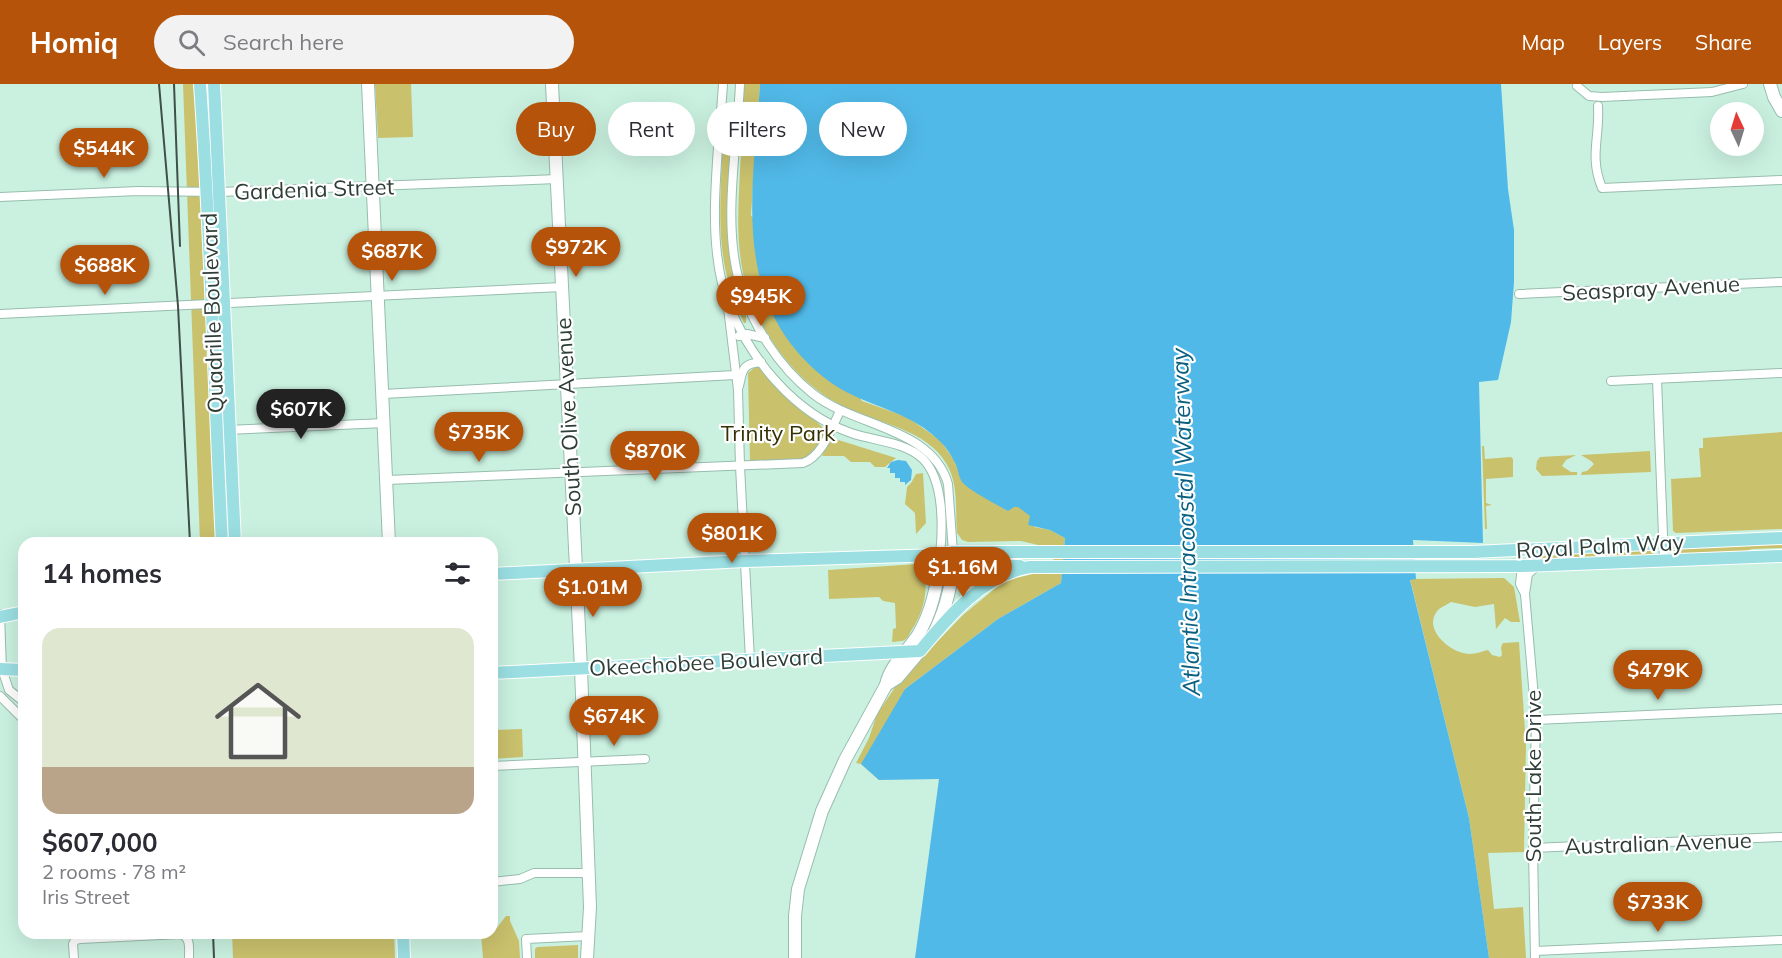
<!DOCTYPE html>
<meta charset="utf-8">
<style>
body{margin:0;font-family:Mulish,sans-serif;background:#f2f2f3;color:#2b2b33;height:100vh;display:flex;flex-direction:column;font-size:22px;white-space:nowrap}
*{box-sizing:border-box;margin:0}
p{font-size:20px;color:#7c7c81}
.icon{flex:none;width:33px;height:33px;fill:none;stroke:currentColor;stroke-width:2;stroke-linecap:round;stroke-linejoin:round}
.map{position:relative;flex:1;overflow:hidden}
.sheet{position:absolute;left:18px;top:453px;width:480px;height:402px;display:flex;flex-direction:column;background:#fff;border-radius:18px;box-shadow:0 6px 24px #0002}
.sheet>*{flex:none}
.hud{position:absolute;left:516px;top:18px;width:570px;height:54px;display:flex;gap:12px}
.needle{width:39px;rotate:356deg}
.fabs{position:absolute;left:1710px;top:18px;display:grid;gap:12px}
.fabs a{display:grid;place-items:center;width:54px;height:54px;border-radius:50%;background:#fff;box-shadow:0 6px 24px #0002;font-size:30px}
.price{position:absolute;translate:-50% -51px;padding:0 14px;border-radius:21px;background:#b45309;color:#fff;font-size:20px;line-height:39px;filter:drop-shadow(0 2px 3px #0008)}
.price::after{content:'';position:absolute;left:50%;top:36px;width:18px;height:14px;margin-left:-9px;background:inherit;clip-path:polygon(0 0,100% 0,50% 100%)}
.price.selected{background:#222;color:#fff}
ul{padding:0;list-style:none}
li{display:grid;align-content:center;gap:12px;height:318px;padding:0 24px}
li span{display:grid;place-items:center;height:186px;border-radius:18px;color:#555}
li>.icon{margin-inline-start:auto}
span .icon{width:108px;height:108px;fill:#fffc;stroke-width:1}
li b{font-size:26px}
h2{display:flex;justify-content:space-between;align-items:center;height:72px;padding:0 24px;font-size:26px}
.pill{padding:0 21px;border-radius:27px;background:#fff;box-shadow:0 6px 24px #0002;font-size:21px;line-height:54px}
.pill.selected{background:#b45309;color:#fff}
header{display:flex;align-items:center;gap:36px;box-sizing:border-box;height:84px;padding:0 30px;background:#b45309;color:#fff}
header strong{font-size:28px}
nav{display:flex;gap:33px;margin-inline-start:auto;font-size:21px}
.search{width:420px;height:54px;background:#f2f2f3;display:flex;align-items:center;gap:15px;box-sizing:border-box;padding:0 21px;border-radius:33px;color:#7c7c81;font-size:22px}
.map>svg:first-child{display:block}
.green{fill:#cac16d}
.water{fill:#51b9e8}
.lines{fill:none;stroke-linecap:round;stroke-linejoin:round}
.street-casing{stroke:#97bdad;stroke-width:10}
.secondary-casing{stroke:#97bdad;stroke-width:14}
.primary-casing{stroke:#fff;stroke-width:14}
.street{stroke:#fff;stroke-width:8}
.secondary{stroke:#fff;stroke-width:12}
.primary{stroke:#9bdfe2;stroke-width:12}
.rail{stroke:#3e5048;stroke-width:2}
.labels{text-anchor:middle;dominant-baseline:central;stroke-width:4.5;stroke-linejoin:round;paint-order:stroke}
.street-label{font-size:22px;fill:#2e3e37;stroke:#fff}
.park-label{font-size:22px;fill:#353106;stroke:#fff}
.water-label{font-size:24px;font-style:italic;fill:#0b5f7f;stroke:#fff}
</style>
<header>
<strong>Homiq</strong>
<div class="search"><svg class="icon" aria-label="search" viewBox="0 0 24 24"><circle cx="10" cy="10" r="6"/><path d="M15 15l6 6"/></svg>Search here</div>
<nav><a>Map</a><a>Layers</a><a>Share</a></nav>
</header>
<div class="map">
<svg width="1782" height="874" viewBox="0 0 1782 874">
<rect width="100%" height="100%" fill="#caf1e0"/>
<!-- green -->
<g class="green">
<path d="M183,0H197L215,359L226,369L230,459H200Z"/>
<path d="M375,0H411L413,53L378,54Z"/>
<path d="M744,0H760L751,131L862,317L907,333L940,356L954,376L963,399L1008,427L1017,416L1038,430L1034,443L1050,446L1065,454L1061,499L998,535L905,605L879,696L861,680L856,679L869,654L877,630L900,596L963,531L1004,497L1037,489L1054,480L1052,461H1038L1021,457L968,458L962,456L957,449C955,426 959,400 946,379C926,346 881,340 849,325C801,304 764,256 748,208C735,167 738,128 740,86C742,57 743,29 744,0Z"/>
<path d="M725,51L729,53L730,168L734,193L746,228V239H744C720,189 719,152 721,98C722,83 721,65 725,51Z"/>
<path d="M755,283H759L778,305L826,346L814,368L802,376L750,378L748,289Z"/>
<path d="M1782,348V445L1676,449L1673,447L1671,395L1701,393L1699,364H1703V354Z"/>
<path d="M832,354L896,374L885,383H875L870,378H851L844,372H823L822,371Z"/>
<path d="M1482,362H1484L1485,375L1511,373L1513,375V393L1486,395V419L1492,421L1486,422L1487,445H1485Z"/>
<path d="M1650,367L1651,388L1581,391L1582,388L1587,387L1594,380L1591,377L1581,371Z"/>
<path d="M1576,371L1566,376L1562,382L1571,388H1577V391L1542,392L1536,385L1537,377L1540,373Z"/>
<path d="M923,389L926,439L916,450L915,429L905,420L907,403L911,399L916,390Z"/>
<path d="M1782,458V464L1752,465L1736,470L1675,472L1673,469L1674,464Z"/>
<path d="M1654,466L1653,472L1531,476L1539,470Z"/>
<path d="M917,480L922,482C930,504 924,528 911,547C909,551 907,556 902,557C901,557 893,558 892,558L893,545L896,544L895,519L883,517L879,513L829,515L828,486Z"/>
<path d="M1504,494L1514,503L1520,538H1511L1505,534L1496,545L1494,520L1475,523L1451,518C1448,520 1442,523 1439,525C1420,544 1451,570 1470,570C1476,570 1483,567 1488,566L1492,571L1500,573L1502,571L1501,563L1503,559L1519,558L1526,661L1524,768L1488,769L1494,825L1523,823L1526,874H1489L1469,734L1410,495Z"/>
<path d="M522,645L523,673L492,675V646Z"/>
<path d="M506,832H510V837L519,857L520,874H483L481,851L492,850Z"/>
<path d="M232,849H394L395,874H233Z"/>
<path d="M578,861V874H535V865L537,863Z"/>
</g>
<!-- water -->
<g class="water">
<path d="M760,0H1501L1508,105L1514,146V198L1511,238L1498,296L1479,298L1483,459L1413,456L1416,495L1410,496L1469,734L1489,874H915L939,695L879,696L861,680L905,605L998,535L1061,499L1065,454L1050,446L1028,441L1030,432L1018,423H1014L1008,427C999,422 967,405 962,398C958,392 958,383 954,377C947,362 936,353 924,344C895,324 859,319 830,298C728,222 753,109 760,0Z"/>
<path d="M898,376L906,377L912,386L911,396L905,401V398H900V394H895V389H890V384H887L891,378Z"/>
</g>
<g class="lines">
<!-- street casing -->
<g class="street-casing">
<g id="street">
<path d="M723,0C719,66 704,160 729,221C751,276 794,329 851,349C874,357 906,358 923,375C944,396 943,443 940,471"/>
<path d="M740,0C737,62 722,141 740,200C753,242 778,282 812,309C854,343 932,343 948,400L953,468"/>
<path d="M1577,2L1589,12L1602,13L1712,8L1743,0"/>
<path d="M1598,22C1600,54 1589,72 1602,104L1782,96"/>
<path d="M0,113L138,107L219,108L557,95"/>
<path d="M1519,210L1782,198"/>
<path d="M728,224L738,306L740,382L750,576"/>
<path d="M0,230L562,203"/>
<path d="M739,252L747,250L765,254"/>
<path d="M1657,295L1664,477"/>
<path d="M1611,297L1782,289"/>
<path d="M739,302C743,285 742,280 761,278"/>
<path d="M383,310L735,291"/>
<path d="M226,346L385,339"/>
<path d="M387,396L803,379C822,373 832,343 840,327"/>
<path d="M1522,482L1520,500L1525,510"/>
<path d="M0,530L2,585L9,606L24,618"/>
<path d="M0,612L24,636"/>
<path d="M1536,636L1782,625"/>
<path d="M492,682L645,675"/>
<path d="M1533,764L1782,753"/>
<path d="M492,798L520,795L534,789H589"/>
<path d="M1535,867L1782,856"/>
<path d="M74,874L73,860L75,856L80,855L181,850C191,854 189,864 189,874"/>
<path d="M527,874L526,855L588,852"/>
<path d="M1535,874L1533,764L1536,636L1525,510L1528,490L1537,482"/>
</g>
</g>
<!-- secondary casing -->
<g class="secondary-casing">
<g id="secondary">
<path d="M368,0L389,459"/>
<path d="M552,0L581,585L590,823L587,874"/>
<path d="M1770,0L1774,13L1782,27"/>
<path d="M935,547C947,522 953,498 953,471"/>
<path d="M886,601L897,594L920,567"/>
<path d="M795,874V832L798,805L822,727L845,676L886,601C890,581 907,568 918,551C933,526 938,499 940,471"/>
</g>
</g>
<!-- primary casing -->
<g class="primary-casing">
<g id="primary">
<path d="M200,0C211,153 214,306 222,459"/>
<path d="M214,0L235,459"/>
<path d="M940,471L953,480L1020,482"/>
<path d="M492,490L745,477L940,471L953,468H1473L1782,454"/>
<path d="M0,533L24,528"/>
<path d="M0,585L24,586"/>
<path d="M492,589L920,567C949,532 983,491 1030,483L1522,482L1782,472"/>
<path d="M403,849L404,874"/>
</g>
</g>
<!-- street -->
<use href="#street" class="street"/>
<!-- secondary -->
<use href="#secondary" class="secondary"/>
<!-- primary -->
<use href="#primary" class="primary"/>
<!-- rail -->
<g class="rail">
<path d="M159,0L178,222L190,459"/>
<path d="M174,0L180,162"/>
<path d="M213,849L214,874"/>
</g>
</g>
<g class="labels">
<!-- street labels -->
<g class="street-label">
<text transform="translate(314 105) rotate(-2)">Gardenia Street</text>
<text transform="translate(1651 204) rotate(-3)">Seaspray Avenue</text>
<text transform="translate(212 229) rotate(-92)">Quadrille Boulevard</text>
<text transform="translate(568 333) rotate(-93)">South Olive Avenue</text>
<text transform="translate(1600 462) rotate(-3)">Royal Palm Way</text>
<text transform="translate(706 578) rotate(-3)">Okeechobee Boulevard</text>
<text transform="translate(1533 692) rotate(-90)">South Lake Drive</text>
<text transform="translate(1658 759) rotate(-2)">Australian Avenue</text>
</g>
<!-- park labels -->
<g class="park-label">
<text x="778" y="349">Trinity Park</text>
</g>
<!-- water labels -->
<g class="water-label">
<text transform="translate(1185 438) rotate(-92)">Atlantic Intracoastal Waterway</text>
</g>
</g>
</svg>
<div class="fabs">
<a><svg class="needle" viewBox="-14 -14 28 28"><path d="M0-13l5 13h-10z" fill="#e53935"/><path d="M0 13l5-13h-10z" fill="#7c7c81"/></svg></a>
</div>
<b class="price" style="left:104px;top:95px">$544K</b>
<b class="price" style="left:576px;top:194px">$972K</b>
<b class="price" style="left:392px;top:198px">$687K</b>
<b class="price" style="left:105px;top:212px">$688K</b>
<b class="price" style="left:761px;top:243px">$945K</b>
<b class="price selected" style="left:301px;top:356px">$607K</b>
<b class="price" style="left:479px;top:379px">$735K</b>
<b class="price" style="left:655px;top:398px">$870K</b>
<b class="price" style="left:732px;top:480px">$801K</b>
<b class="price" style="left:963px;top:514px">$1.16M</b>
<b class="price" style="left:593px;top:534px">$1.01M</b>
<b class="price" style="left:1658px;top:617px">$479K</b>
<b class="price" style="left:614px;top:663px">$674K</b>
<b class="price" style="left:1658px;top:849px">$733K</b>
<div class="hud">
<a class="pill selected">Buy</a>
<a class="pill">Rent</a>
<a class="pill">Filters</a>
<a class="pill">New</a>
</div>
<section class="sheet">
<h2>14 homes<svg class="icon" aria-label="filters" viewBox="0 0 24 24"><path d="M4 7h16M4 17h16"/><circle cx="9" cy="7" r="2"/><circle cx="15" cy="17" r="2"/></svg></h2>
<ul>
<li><span style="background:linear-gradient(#dfe7d0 75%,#b9a48a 0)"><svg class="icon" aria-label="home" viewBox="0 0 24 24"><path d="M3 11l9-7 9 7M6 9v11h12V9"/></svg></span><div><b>$607,000</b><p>2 rooms · 78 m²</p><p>Iris Street</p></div></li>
</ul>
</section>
</div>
